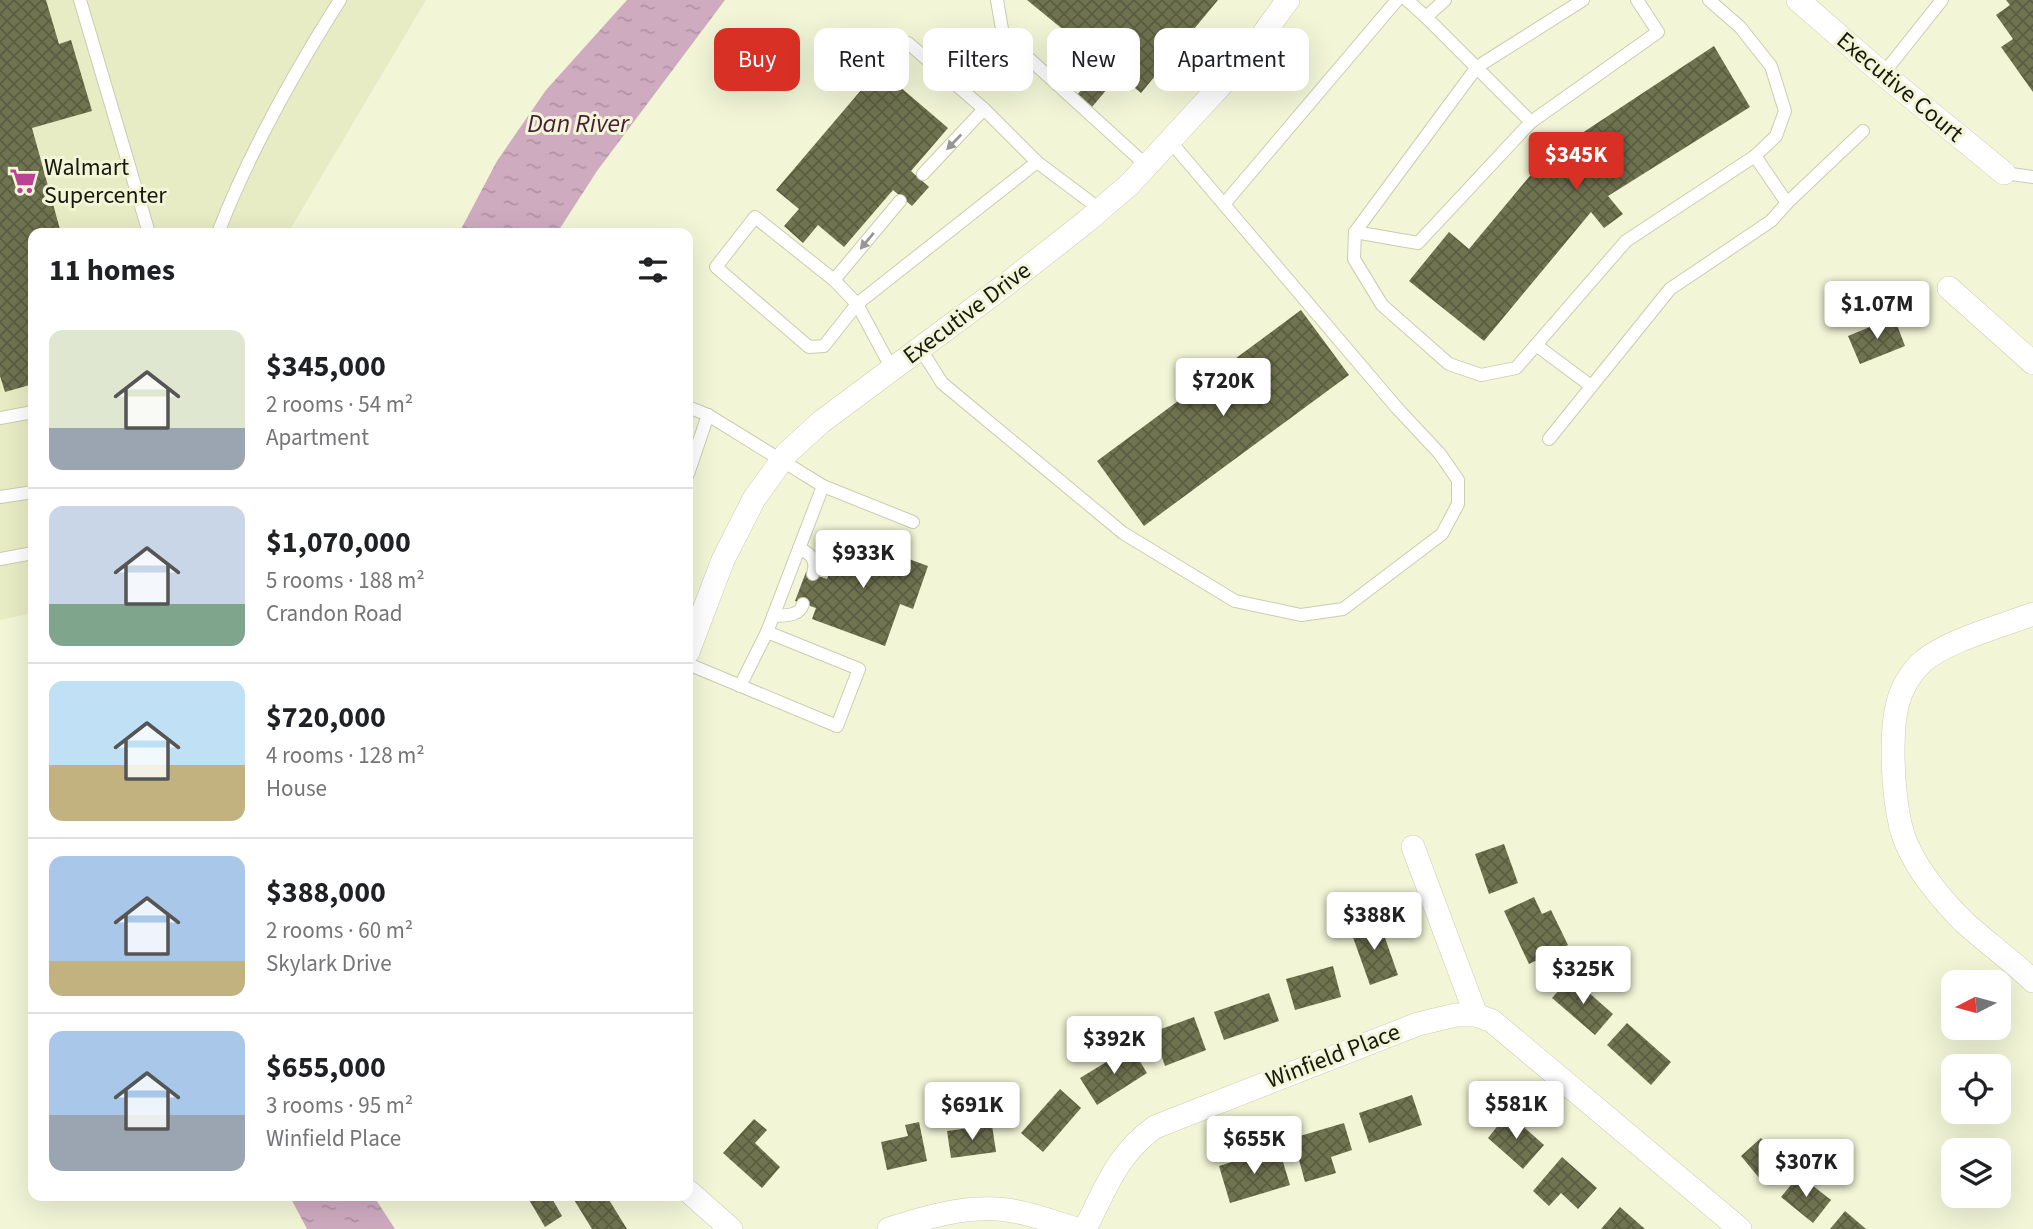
<!DOCTYPE html>
<meta charset="utf-8">
<style>
body{margin:0;font-family:"Source Sans 3",sans-serif;background:#f2f2f2;color:#202124;height:100vh;display:flex;flex-direction:column;font-size:26px;white-space:nowrap}
*{box-sizing:border-box;margin:0}
p{font-size:23px;color:#757577}
.icon{flex:none;width:38px;height:38px;fill:none;stroke:currentColor;stroke-width:2;stroke-linecap:round;stroke-linejoin:round}
.map{position:relative;flex:1;overflow:hidden}
.panel{position:absolute;left:28px;top:228px;width:665px;height:973px;display:flex;flex-direction:column;background:#fff;border-radius:14px;box-shadow:0 7px 28px #0002}
.panel>*{flex:none}
.guide{position:absolute;left:714px;top:28px;width:665px;height:63px;display:flex;gap:14px}
.needle{width:46px;rotate:264deg}
.controls{position:absolute;left:1941px;top:970px;display:grid;gap:14px}
.controls a{display:grid;place-items:center;width:70px;height:70px;border-radius:14px;background:#fff;box-shadow:0 7px 28px #0002;font-size:35px}
.price{position:absolute;translate:-50% -60px;padding:0 16px;border-radius:7px;background:#fff;color:#222;font-size:23px;line-height:46px;filter:drop-shadow(0 2px 4px #0008)}
.price::after{content:'';position:absolute;left:50%;top:42px;width:21px;height:16px;margin-left:-10px;background:inherit;clip-path:polygon(0 0,100% 0,50% 100%)}
.price.selected{background:#d93025;color:#fff}
ul{padding:0;list-style:none}
li{display:flex;align-items:center;gap:21px;height:175px;padding:0 21px}
li+li{border-top:2px solid #e0e0e0}
li span{display:grid;place-items:center;flex:none;width:196px;height:140px;border-radius:14px;color:#555}
li>.icon{margin-inline-start:auto}
span .icon{width:84px;height:84px;fill:#fffc;stroke-width:1}
li b{font-size:30px}
h2{display:flex;justify-content:space-between;align-items:center;height:84px;padding:0 21px;font-size:30px}
.tag{padding:0 24px;border-radius:14px;background:#fff;box-shadow:0 7px 28px #0002;font-size:24px;line-height:63px}
.tag.selected{background:#d93025;color:#fff}
.map>svg:first-child{display:block}
.built{fill:#e7ecc5}
.water{fill:url(#water-ripples)}
.building{fill:url(#building-cross-hatch)}
.lines{fill:none;stroke-linecap:round;stroke-linejoin:round}
.lane-casing{stroke:#c9cdaf;stroke-width:14}
.street-casing{stroke:#c9cdaf;stroke-width:24}
.lane{stroke:#fff;stroke-width:12}
.street{stroke:#fff;stroke-width:23}
.oneway{fill:#979893}
.labels{text-anchor:middle;dominant-baseline:central;stroke-width:6;stroke-linejoin:round;paint-order:stroke}
.street-label{font-size:24px;fill:#17190e;stroke:#f2f6d7}
.poi-label{font-size:24px;fill:#17190e;stroke:#f2f6d7;text-anchor:start}
.water-label{font-size:26px;font-style:italic;fill:#4a1c3b;stroke:#f2f6d7}
</style>
<div class="map">
<svg width="2033" height="1229" viewBox="0 0 2033 1229">
<defs>
<pattern id="water-ripples" width="26" height="14" patternUnits="userSpaceOnUse" patternTransform="scale(1.75)"><rect width="26" height="14" fill="#cfabc0"/><path d="M2 4q2-2 4 0t4 0M15 11q2-2 4 0t4 0" fill="none" stroke="#b193a4"/></pattern>
<pattern id="building-cross-hatch" width="8" height="8" patternUnits="userSpaceOnUse" patternTransform="scale(1.75)"><rect width="8" height="8" fill="#6f7350"/><path d="M0 0l8 8M0 8l8-8" fill="none" stroke="#5a5e41"/></pattern>
</defs>
<rect width="100%" height="100%" fill="#f2f6d7"/>
<!-- built -->
<path class="built" d="M0,0H426L288,233H33V613L0,620Z"/>
<!-- water -->
<g class="water">
<path d="M627,0H725L597,171L557,233H459L497,161L546,90Z"/>
<path d="M289,1195H373L395,1229H307Z"/>
</g>
<!-- building -->
<g class="building">
<path d="M0,0H46L59,44L71,40L92,111L32,128L61,233H33V384L5,392L0,376Z"/>
<path d="M1027,0H1218L1141,93L1119,75L1092,107L1077,95L1104,63Z"/>
<path d="M2006,0H2033V92L2001,47L2013,39L1996,15L2010,5Z"/>
<path d="M1714,46L1750,107L1608,196L1623,214L1604,228L1591,212L1484,341L1409,281L1449,232L1469,249L1539,165L1531,161L1538,150L1552,138L1563,134L1570,141Z"/>
<path d="M879,69L948,128L911,171L929,187L912,206L893,190L844,247L818,225L803,243L784,226L799,209L776,190Z"/>
<path d="M1301,310L1349,375L1144,526L1097,461Z"/>
<path d="M1894,317L1905,346L1860,364L1848,336Z"/>
<path d="M843,535L928,566L913,609L900,604L885,646L812,619L816,608L795,601L806,572L827,579Z"/>
<path d="M1504,844L1518,883L1489,894L1475,854Z"/>
<path d="M1534,897L1542,914L1551,910L1568,945L1529,964L1504,911Z"/>
<path d="M1378,918L1398,975L1370,985L1350,929Z"/>
<path d="M1333,966L1341,997L1295,1010L1286,979Z"/>
<path d="M1571,977L1613,1014L1595,1035L1552,998Z"/>
<path d="M1269,993L1279,1021L1224,1040L1214,1012Z"/>
<path d="M1194,1017L1206,1050L1165,1066L1153,1032Z"/>
<path d="M1627,1023L1671,1062L1651,1085L1607,1045Z"/>
<path d="M1131,1047L1147,1073L1097,1105L1080,1078Z"/>
<path d="M1060,1089L1081,1108L1043,1152L1021,1133Z"/>
<path d="M1412,1095L1422,1125L1369,1143L1359,1113Z"/>
<path d="M1508,1113L1544,1145L1523,1169L1488,1138Z"/>
<path d="M754,1119L767,1130L755,1143L780,1167L762,1188L723,1153Z"/>
<path d="M919,1122L927,1161L887,1170L881,1142L908,1136L905,1125Z"/>
<path d="M1344,1123L1352,1150L1331,1157L1336,1173L1305,1182L1293,1138Z"/>
<path d="M992,1125L996,1152L951,1158L947,1131Z"/>
<path d="M1761,1138L1786,1166L1765,1185L1741,1156Z"/>
<path d="M1264,1152L1265,1156L1280,1152L1290,1185L1230,1203L1219,1166Z"/>
<path d="M1562,1157L1597,1188L1578,1209L1561,1193L1549,1206L1533,1191Z"/>
<path d="M1799,1175L1831,1200L1813,1223L1781,1197Z"/>
<path d="M533,1195H550L562,1216L545,1227L528,1198Z"/>
<path d="M571,1195H606L627,1229H592Z"/>
<path d="M1620,1207L1645,1229H1601Z"/>
<path d="M1845,1211L1866,1229H1830Z"/>
</g>
<g class="lines">
<!-- lane casing -->
<g class="lane-casing">
<g id="lane">
<path d="M80,0L149,233"/>
<path d="M997,0L1003,35L1147,166"/>
<path d="M1407,0L1426,17L1531,122L1658,32L1637,0"/>
<path d="M1583,0L1477,67L1355,232L1354,259L1382,305L1449,364L1481,375L1516,368L1626,241L1755,156L1776,136L1785,111L1771,66L1740,27L1709,0"/>
<path d="M1426,17L1445,0"/>
<path d="M908,43L984,109L1037,162L1101,210"/>
<path d="M1883,74L1942,0"/>
<path d="M1755,156L1787,203"/>
<path d="M2004,173L2033,177"/>
<path d="M923,174L984,109"/>
<path d="M1225,203L1397,0"/>
<path d="M1355,232L1418,243L1531,122"/>
<path d="M218,233C250,150 293,74 340,0"/>
<path d="M834,280L900,201"/>
<path d="M1536,345L1591,386"/>
<path d="M920,348L942,383L1123,533L1235,601L1301,615L1343,609L1442,534L1458,504V480L1440,454L1397,408L1170,141"/>
<path d="M892,369L857,304L834,280L755,217L716,267L809,347L824,346L857,304L1037,162"/>
<path d="M688,407L708,415"/>
<path d="M0,418L33,412"/>
<path d="M1549,439L1670,289L1771,221L1787,203L1863,131"/>
<path d="M688,474L708,415L823,486L767,632L859,669L837,726L688,664"/>
<path d="M823,486L913,522"/>
<path d="M0,497L33,492"/>
<path d="M799,548C812,555 817,559 813,574"/>
<path d="M0,559L33,553"/>
<path d="M773,616C785,615 799,617 803,604"/>
<path d="M740,686L767,632"/>
</g>
</g>
<!-- street casing -->
<g class="street-casing">
<g id="street">
<path d="M1798,0L1883,74L2004,173"/>
<path d="M1949,288L2033,363"/>
<path d="M2033,614C2002,626 1945,641 1921,663C1896,688 1893,717 1893,751C1893,778 1896,821 1907,845C1920,874 1942,900 1964,922C1986,942 2011,960 2033,981"/>
<path d="M688,652L723,560L754,499L787,453L821,422L1008,283L1087,221L1130,184L1245,59L1288,0"/>
<path d="M1413,847L1476,1015"/>
<path d="M688,1191L731,1229"/>
<path d="M889,1229C927,1217 966,1205 1007,1210C1031,1213 1053,1222 1076,1229"/>
<path d="M1085,1229C1106,1188 1117,1154 1155,1127L1418,1024L1456,1015H1476L1492,1021L1740,1229"/>
</g>
</g>
<!-- lane -->
<use href="#lane" class="lane"/>
<!-- street -->
<use href="#street" class="street"/>
</g>
<!-- one-way arrows -->
<defs><path id="oneway-solid" d="M-6-.8H1V-3.2L6.5 0L1 3.2V.8H-6Z" transform="scale(1.75)"/></defs>
<g class="oneway">
<use href="#oneway-solid" transform="translate(954 142) rotate(134)"/>
<use href="#oneway-solid" transform="translate(867 241) rotate(130)"/>
</g>
<!-- icons -->
<defs>
<g id="supermarket-bare" transform="scale(2.1)"><path d="M-6-5.5h2.5l.6 2H6L4.5 2H-2.5L-4.4-4H-6ZM-1.5 3.2a1.3 1.3 0 1 0 .1 0ZM3 3.2a1.3 1.3 0 1 0 .1 0Z" fill="#bb4296" stroke="#f2f6d7" stroke-width="2.5" paint-order="stroke"/></g>
</defs>
<g fill-rule="evenodd">
<use href="#supermarket-bare" x="23" y="181"/>
</g>
<g class="labels">
<!-- street labels -->
<g class="street-label">
<text transform="translate(1900 87) rotate(40)">Executive Court</text>
<text transform="translate(967 313) rotate(-37)">Executive Drive</text>
<text transform="translate(1333 1056) rotate(-21)">Winfield Place</text>
</g>
<!-- poi labels -->
<g class="poi-label">
<text x="44" y="167">Walmart<tspan x="44" dy="28">Supercenter</tspan></text>
</g>
<!-- water labels -->
<g class="water-label">
<text x="578" y="123">Dan River</text>
</g>
</g>
</svg>
<div class="controls">
<a><svg class="needle" viewBox="-14 -14 28 28"><path d="M0-13l5 13h-10z" fill="#e53935"/><path d="M0 13l5-13h-10z" fill="#757577"/></svg></a>
<a><svg class="icon" aria-label="locate" viewBox="0 0 24 24"><circle cx="12" cy="12" r="6"/><path d="M12 2v4M12 18v4M2 12h4M18 12h4"/></svg></a>
<a><svg class="icon" aria-label="layers" viewBox="0 0 24 24"><path d="M12 4l9 5-9 5-9-5zM3 14l9 5 9-5"/></svg></a>
</div>
<b class="price selected" style="left:1576px;top:192px">$345K</b>
<b class="price" style="left:1877px;top:341px">$1.07M</b>
<b class="price" style="left:1223px;top:418px">$720K</b>
<b class="price" style="left:863px;top:590px">$933K</b>
<b class="price" style="left:1374px;top:952px">$388K</b>
<b class="price" style="left:1583px;top:1006px">$325K</b>
<b class="price" style="left:1114px;top:1076px">$392K</b>
<b class="price" style="left:1516px;top:1141px">$581K</b>
<b class="price" style="left:972px;top:1142px">$691K</b>
<b class="price" style="left:1254px;top:1176px">$655K</b>
<b class="price" style="left:1806px;top:1199px">$307K</b>
<div class="guide">
<a class="tag selected">Buy</a>
<a class="tag">Rent</a>
<a class="tag">Filters</a>
<a class="tag">New</a>
<a class="tag">Apartment</a>
</div>
<section class="panel">
<h2>11 homes<svg class="icon" aria-label="filters" viewBox="0 0 24 24"><path d="M4 7h16M4 17h16"/><circle cx="9" cy="7" r="2"/><circle cx="15" cy="17" r="2"/></svg></h2>
<ul>
<li><span style="background:linear-gradient(#dfe7d0 70%,#9aa5b1 0)"><svg class="icon" aria-label="home" viewBox="0 0 24 24"><path d="M3 11l9-7 9 7M6 9v11h12V9"/></svg></span><div><b>$345,000</b><p>2 rooms · 54 m²</p><p>Apartment</p></div></li>
<li><span style="background:linear-gradient(#c9d6e8 70%,#7fa58c 0)"><svg class="icon" aria-label="home" viewBox="0 0 24 24"><path d="M3 11l9-7 9 7M6 9v11h12V9"/></svg></span><div><b>$1,070,000</b><p>5 rooms · 188 m²</p><p>Crandon Road</p></div></li>
<li><span style="background:linear-gradient(#bfe0f5 60%,#c2b280 0)"><svg class="icon" aria-label="home" viewBox="0 0 24 24"><path d="M3 11l9-7 9 7M6 9v11h12V9"/></svg></span><div><b>$720,000</b><p>4 rooms · 128 m²</p><p>House</p></div></li>
<li><span style="background:linear-gradient(#a9c7e8 75%,#c2b280 0)"><svg class="icon" aria-label="home" viewBox="0 0 24 24"><path d="M3 11l9-7 9 7M6 9v11h12V9"/></svg></span><div><b>$388,000</b><p>2 rooms · 60 m²</p><p>Skylark Drive</p></div></li>
<li><span style="background:linear-gradient(#a9c7e8 60%,#9aa5b1 0)"><svg class="icon" aria-label="home" viewBox="0 0 24 24"><path d="M3 11l9-7 9 7M6 9v11h12V9"/></svg></span><div><b>$655,000</b><p>3 rooms · 95 m²</p><p>Winfield Place</p></div></li>
</ul>
</section>
</div>
